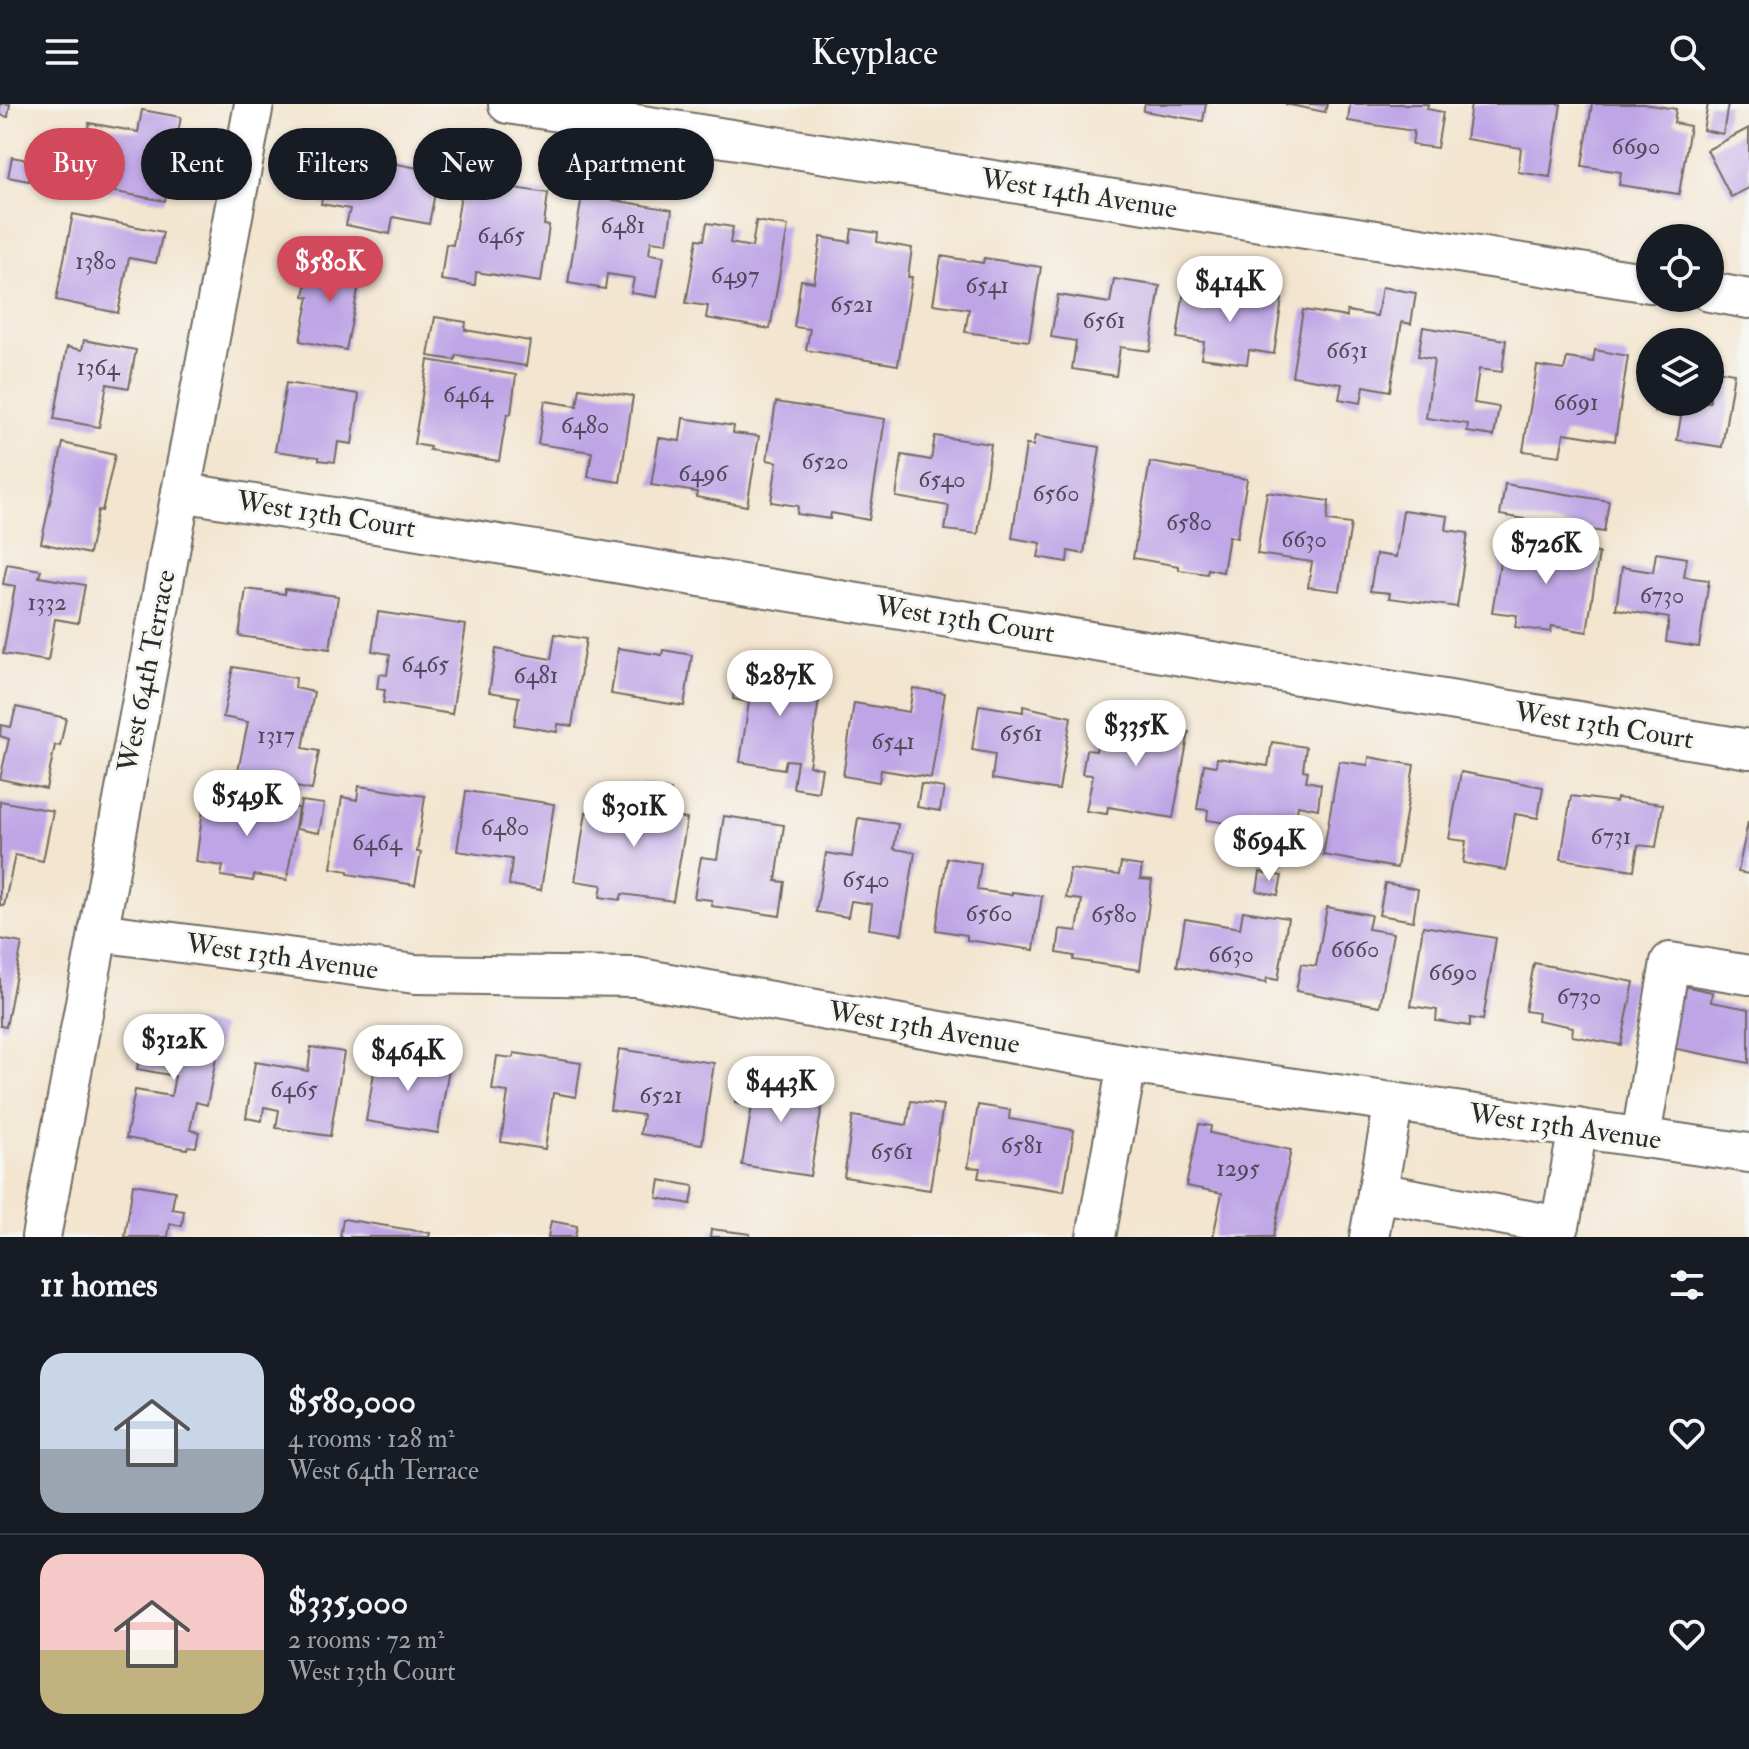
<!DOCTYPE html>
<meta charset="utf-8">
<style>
body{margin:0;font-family:"IM FELL Double Pica",serif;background:#20242c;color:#f1f3f6;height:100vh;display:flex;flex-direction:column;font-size:30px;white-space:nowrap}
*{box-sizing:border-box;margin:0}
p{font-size:26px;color:#9ea1a6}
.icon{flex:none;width:44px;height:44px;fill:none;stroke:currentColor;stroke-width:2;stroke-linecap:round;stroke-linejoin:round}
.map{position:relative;height:1133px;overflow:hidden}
.sheet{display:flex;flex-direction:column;background:#171b24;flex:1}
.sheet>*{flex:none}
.hud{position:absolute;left:24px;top:24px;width:800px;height:72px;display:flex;gap:16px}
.buttons{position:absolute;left:1636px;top:120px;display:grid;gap:16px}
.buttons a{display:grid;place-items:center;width:88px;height:88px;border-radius:50%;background:#171b24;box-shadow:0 2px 6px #0004;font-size:40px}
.price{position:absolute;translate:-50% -68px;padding:0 18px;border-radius:28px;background:#fff;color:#222;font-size:26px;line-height:52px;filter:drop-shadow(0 2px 4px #0008)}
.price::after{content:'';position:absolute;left:50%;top:48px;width:24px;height:18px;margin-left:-12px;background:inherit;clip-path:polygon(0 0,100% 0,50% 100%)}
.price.selected{background:#d1495b;color:#fff}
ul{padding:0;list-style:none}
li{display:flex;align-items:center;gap:24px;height:200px;padding:0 40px}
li+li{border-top:2px solid #363941}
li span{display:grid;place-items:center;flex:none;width:224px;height:160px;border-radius:24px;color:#555}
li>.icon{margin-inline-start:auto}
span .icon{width:96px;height:96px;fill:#fffc;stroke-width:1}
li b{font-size:34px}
h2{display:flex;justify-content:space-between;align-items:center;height:96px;padding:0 40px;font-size:34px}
.chip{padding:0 28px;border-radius:36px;background:#171b24;box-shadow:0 2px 6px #0004;font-size:28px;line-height:72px}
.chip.selected{background:#d1495b;color:#fff}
header{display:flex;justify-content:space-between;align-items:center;height:104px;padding:0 40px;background:#171b24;font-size:36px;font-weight:600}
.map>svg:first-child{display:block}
.building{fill:#bea5e6}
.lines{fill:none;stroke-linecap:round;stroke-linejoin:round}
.minor-casing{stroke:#716c64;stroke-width:42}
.minor{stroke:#fff;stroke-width:38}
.labels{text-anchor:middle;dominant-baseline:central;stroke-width:6;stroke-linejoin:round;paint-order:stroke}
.number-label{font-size:24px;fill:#504a5a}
.street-label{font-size:28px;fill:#2b2b2b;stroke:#f6f6f2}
</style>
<header><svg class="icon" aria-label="menu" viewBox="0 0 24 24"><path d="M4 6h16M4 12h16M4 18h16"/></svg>Keyplace<svg class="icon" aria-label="search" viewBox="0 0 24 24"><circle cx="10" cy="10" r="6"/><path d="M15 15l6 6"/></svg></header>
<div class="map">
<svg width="1749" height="1133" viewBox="0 0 1749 1133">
<rect width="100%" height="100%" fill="#f6f6f2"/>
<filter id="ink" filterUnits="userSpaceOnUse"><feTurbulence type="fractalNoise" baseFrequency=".0125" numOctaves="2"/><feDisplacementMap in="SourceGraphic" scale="16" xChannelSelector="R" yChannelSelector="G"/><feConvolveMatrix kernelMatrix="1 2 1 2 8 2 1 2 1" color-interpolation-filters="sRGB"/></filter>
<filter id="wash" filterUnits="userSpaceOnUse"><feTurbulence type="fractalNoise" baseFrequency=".006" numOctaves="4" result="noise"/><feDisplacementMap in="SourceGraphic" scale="32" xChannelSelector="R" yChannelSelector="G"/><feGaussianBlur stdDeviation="1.8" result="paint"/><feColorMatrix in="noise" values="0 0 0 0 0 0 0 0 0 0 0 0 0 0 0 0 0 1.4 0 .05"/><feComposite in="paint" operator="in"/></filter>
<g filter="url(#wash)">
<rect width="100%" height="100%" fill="#f3e5cf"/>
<g id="blocks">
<!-- building -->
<g class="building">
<path d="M0,0H10L8,13L0,11Z"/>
<path d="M1145,0H1206L1203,17L1143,7Z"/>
<path d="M1285,0H1327L1325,8Z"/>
<path d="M1350,0H1428L1427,5L1443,8L1437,44L1412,41L1414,27L1348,17Z"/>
<path d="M1471,0H1561L1550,73L1518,68L1521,44L1466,35Z"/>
<path d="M1592,0H1644L1676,5L1674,19L1690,22L1679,90L1619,81L1621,68L1582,62Z"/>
<path d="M1708,0H1728L1723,30L1703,26Z"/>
<path d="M142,6L181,13L165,97L72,80L76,56L82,58L89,19L138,28Z"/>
<path d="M1749,24V84L1731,93L1707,46Z"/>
<path d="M355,52L439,68L429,120L393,113L390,130L346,121L350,105L321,100L330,53L354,58Z"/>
<path d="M12,53L33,57L29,77L8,73Z"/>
<path d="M480,79L548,89L544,121L549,122L541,178L476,168L475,181L441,176L446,140L453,141L462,84L479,86Z"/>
<path d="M584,79L615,84L613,96L672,106L667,139L651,137L649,150L664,152L657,193L631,189L634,174L607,170L605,185L568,179Z"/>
<path d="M73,110L163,128L156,159L129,154L118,209L56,196Z"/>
<path d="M756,117L788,122L770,225L706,214L708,202L686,199L697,135L704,136L707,119L733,123L730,139L752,143Z"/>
<path d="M852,125L878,129L877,138L912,144L908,173H912L898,261L806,246L810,225L794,223L801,176L814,178L821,133L850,138Z"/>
<path d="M941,152L983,159L984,154L1041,163L1029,237L965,228L969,205L933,200Z"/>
<path d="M311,156L362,166L346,246L300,237L309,193L304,192Z"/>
<path d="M1114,175L1160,182L1150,247L1120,243L1116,272L1072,265L1076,237L1051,233L1058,191L1110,199Z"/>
<path d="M1382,183L1416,189L1411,220L1402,218L1390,287L1364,282L1361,299L1339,295L1342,280L1292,272L1303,206L1347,213V207L1377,212Z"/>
<path d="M1184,186L1229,193L1230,187L1282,195L1274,250L1249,246L1247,260L1201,254L1204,238L1177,234Z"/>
<path d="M435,213L466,218L465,226L530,237L526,262L456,251L455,256L428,252Z"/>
<path d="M1423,223L1506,236L1502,268L1479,265L1474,299L1499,303L1494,332L1467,328L1468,320L1426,314L1434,255L1418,252Z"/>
<path d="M84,236L136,246L129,284L107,280L99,323L54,315L67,243L82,246Z"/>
<path d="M1595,246L1628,252L1615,337L1564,329L1560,352L1523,347L1537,262L1564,266L1567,254L1593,258Z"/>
<path d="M428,256L516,271L511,310H507L499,357L429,346L430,343L414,340Z"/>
<path d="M1710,265L1734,269L1722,343L1677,336L1681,312L1654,308L1656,298H1710Z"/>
<path d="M286,279L359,290L352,340L338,338L335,358L319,356V353L275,347Z"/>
<path d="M580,284L633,292L620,378L588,373L592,348L538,340L545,297L577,302Z"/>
<path d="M776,298L885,315L869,416L831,409L830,415L797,410L798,402L771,398L777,358L767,356Z"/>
<path d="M683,314L734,322L733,329L759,332L747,402L696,393L697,388L651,381L659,334L680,337Z"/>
<path d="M935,332L991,340L978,430L945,426L949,402L896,393L902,351L931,356Z"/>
<path d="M1035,332L1100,343L1084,450L1068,447L1067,458L1038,453L1041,439L1012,434L1026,341L1033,342Z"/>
<path d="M63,339L115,351L102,407L98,406L89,450L41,439Z"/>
<path d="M1150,358L1247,375L1237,434L1229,432L1223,468L1208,465L1207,470L1179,466V462L1133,454Z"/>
<path d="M1505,380L1609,397L1604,428L1500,411Z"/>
<path d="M1267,388L1329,397L1327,417L1351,420L1340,487L1308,483L1312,458L1257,450Z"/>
<path d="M1403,406L1448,412L1446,426L1468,429L1457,503L1389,494L1390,489L1370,487L1376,450L1396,453Z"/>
<path d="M1504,434L1599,449L1587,528L1552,522L1551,528L1515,523L1517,511L1492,508Z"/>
<path d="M1656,449L1687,454L1684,473L1709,476L1699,543L1666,538L1669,514L1616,505L1622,463L1653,468Z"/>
<path d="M7,460L41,466L39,473L85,481L78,519L55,515L48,557L3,550L15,482L3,480Z"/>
<path d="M246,485L285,490V485L338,492L330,545L239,532Z"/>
<path d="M378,508L466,521L452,610L383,599L385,586L377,585L379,570L387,571L390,550L372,547Z"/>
<path d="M555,530L586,535L572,622L558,620L557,628L514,621L519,593L489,588L496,545L551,555Z"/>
<path d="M618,544L662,551L663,546L692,551L684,602L611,590Z"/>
<path d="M739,557L823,569L809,662L822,664L818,688L793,684L797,657L786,656L784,665L740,658L749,598L733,595Z"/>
<path d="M233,563L296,574L295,584L314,588L303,644L319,647L312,686L237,672L248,618L223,613Z"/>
<path d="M913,584L945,589L931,674L881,666L879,678L843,672L854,599L909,608Z"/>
<path d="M979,601L1023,608V602L1071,613L1059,686L992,675L995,650L972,646Z"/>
<path d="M16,603L66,614L60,642L55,641L46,685L0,675L9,635L0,632L1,621L11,623Z"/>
<path d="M1119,615L1189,628L1173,714L1108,703L1107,710L1086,707L1093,671L1082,670L1086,646L1096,647L1101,618L1117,621Z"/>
<path d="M1272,638L1306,643L1303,666L1308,667L1306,677L1321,680L1318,705L1298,701L1294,729L1273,725L1271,739L1238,734L1240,721L1207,716L1208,706L1197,705L1204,660L1216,662L1217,654L1268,662Z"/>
<path d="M1369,653L1414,661L1397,764L1323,751L1339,657L1368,661Z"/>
<path d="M1461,668L1543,683L1538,714L1515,710L1506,766L1463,759L1466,737L1449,735Z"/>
<path d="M921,680L944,684L940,707L917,703Z"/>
<path d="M359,682L425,692L417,748H421L415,781L348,770V767L331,764L342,693L357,696Z"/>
<path d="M645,682L671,686L667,711L687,715L673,797L622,790L620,796L600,793L602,781L575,777L586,708L628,715L631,693L643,696Z"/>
<path d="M466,687L554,700L541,786L509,781L512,755L457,747Z"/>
<path d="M205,690L298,704L287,776L254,771L253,777L221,772L223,762L196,758Z"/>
<path d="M1571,692L1616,698L1617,694L1663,700L1656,743L1638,741L1634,766L1561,755Z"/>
<path d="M0,697L53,707L43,757L15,751L4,802L0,801Z"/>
<path d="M301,697L324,700L319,729L296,725Z"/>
<path d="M724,712L784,721L776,777L785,778L780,812L711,802L712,796L694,794L701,753L717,755Z"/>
<path d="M858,714L898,720L894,745L915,748L902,830L869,825L872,800L851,797L848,813L816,808L826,749L852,753Z"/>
<path d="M1748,718H1749V770L1738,768Z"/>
<path d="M947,754L981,759L977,786L1012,791V788L1042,792L1034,846L967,836V831L936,826Z"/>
<path d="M1121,759L1142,762L1140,775L1152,776L1140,866L1073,856L1074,852L1057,849L1060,825L1077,827L1082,796L1066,794L1070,765L1119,771Z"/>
<path d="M1260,768L1282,772L1278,791L1257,787Z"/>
<path d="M1385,779L1418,785L1413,817L1379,811Z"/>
<path d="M1327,803L1371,811L1368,825L1393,829L1380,902L1296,887L1301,860L1316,862Z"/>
<path d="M1243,807L1288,814L1278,876L1267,874L1266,879L1177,862L1185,815L1240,824Z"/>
<path d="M1423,822L1496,834L1483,916L1470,914V922L1436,917L1437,906L1411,902Z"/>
<path d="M0,835L22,839L6,923L0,922Z"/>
<path d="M1534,859L1634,878L1621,941L1572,932L1573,923L1537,916L1538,909L1525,907Z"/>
<path d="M1674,880L1712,888L1711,898L1749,905V959L1662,942Z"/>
<path d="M147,915L187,922L188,917L222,923L207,1001L196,998L190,1026L199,1028L196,1043L188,1042L187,1045L126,1034L135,986L171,992L175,972L137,965Z"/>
<path d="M311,943L344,948L330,1032L276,1024L279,1006L264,1003L262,1017L246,1014L255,958L308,967Z"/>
<path d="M619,945L714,959L702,1040L640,1030L643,1011L610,1006Z"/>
<path d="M514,949L581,959L576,993L553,989L545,1045L501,1038L508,988L492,986L497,952L513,954Z"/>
<path d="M377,950L421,958L422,953L450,958L438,1029L366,1017Z"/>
<path d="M739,971L825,985L810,1072L742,1061L752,1002L735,999Z"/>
<path d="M911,997L943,1001L930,1086L844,1073L853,1012L907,1021Z"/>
<path d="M978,1001L1010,1006L1009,1015L1074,1026L1064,1087L978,1074L980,1064L968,1063Z"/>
<path d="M1199,1020L1211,1022L1210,1029L1291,1046L1273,1133H1213L1222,1089L1186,1082Z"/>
<path d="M660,1076L694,1082L691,1100L657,1094Z"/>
<path d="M133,1080L175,1087L172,1105L184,1107L182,1122L170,1120L168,1133H125Z"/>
<path d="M343,1115L430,1129L429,1133H340Z"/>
<path d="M551,1117L577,1122L575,1133H548Z"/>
<path d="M711,1125L750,1130V1133H710Z"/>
</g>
</g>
</g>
<g filter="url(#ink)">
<use href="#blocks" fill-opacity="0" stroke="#716c64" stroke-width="2"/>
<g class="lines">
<!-- minor casing -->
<g class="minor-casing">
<g id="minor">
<path d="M508,0L1650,179"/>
<path d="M1710,188L1749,195"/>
<path d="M181,388L1749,645"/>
<path d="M98,828L415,870L635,873L1127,960L1749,1049"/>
<path d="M1641,1033L1670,858L1749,871"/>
<path d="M1377,1088L1560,1122L1578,1024"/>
<path d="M41,1133L254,0"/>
<path d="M1096,1133L1127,960"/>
<path d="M1369,1133L1394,998"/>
</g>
</g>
<!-- minor -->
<use href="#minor" class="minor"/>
</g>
</g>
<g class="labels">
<!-- number labels -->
<g class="number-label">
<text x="1636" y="42">6690</text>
<text x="623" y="121">6481</text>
<text x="501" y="131">6465</text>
<text x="96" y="157">1380</text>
<text x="735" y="171">6497</text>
<text x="987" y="181">6541</text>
<text x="852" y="200">6521</text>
<text x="1104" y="216">6561</text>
<text x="1347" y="246">6631</text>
<text x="98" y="263">1364</text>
<text x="468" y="290">6464</text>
<text x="1576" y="298">6691</text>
<text x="585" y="321">6480</text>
<text x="825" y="357">6520</text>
<text x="703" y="369">6496</text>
<text x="942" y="375">6540</text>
<text x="1056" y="389">6560</text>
<text x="1189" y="418">6580</text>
<text x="1304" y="435">6630</text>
<text x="1662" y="491">6730</text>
<text x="47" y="498">1332</text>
<text x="425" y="560">6465</text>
<text x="536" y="571">6481</text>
<text x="1021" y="629">6561</text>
<text x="276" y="631">1317</text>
<text x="893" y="637">6541</text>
<text x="505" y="723">6480</text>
<text x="1611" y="732">6731</text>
<text x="377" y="738">6464</text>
<text x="866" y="775">6540</text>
<text x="989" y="809">6560</text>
<text x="1114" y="810">6580</text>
<text x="1355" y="845">6660</text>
<text x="1231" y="850">6630</text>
<text x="1453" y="868">6690</text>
<text x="1579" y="892">6730</text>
<text x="294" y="985">6465</text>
<text x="661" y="991">6521</text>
<text x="1022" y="1041">6581</text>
<text x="892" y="1047">6561</text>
<text x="1238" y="1064">1295</text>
</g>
<!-- street labels -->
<g class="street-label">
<text transform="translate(1079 90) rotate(9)">West 14th Avenue</text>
<text transform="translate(326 411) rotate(9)">West 13th Court</text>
<text transform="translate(965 516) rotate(9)">West 13th Court</text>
<text transform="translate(147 567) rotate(-79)">West 64th Terrace</text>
<text transform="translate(1604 622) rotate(9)">West 13th Court</text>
<text transform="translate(282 853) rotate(8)">West 13th Avenue</text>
<text transform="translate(924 924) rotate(10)">West 13th Avenue</text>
<text transform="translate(1565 1023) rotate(8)">West 13th Avenue</text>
</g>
</g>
</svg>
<div class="buttons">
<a><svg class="icon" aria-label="locate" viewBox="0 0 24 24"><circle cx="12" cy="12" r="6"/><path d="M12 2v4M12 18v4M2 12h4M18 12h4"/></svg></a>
<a><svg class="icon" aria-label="layers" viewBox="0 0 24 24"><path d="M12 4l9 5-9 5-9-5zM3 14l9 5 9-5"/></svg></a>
</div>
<b class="price selected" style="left:330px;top:200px">$580K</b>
<b class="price" style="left:1230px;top:220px">$414K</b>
<b class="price" style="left:1546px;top:482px">$726K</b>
<b class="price" style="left:780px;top:614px">$287K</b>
<b class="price" style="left:1136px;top:664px">$335K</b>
<b class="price" style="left:247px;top:734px">$549K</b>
<b class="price" style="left:634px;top:745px">$301K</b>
<b class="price" style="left:1269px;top:779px">$694K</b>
<b class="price" style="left:174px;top:978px">$312K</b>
<b class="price" style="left:408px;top:989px">$464K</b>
<b class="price" style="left:781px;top:1020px">$443K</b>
<div class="hud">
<a class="chip selected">Buy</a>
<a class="chip">Rent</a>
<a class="chip">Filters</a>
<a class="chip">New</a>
<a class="chip">Apartment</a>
</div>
</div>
<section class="sheet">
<h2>11 homes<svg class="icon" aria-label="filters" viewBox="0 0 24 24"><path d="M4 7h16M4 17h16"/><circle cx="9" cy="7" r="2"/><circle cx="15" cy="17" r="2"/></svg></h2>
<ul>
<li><span style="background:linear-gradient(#c9d6e8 60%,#9aa5b1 0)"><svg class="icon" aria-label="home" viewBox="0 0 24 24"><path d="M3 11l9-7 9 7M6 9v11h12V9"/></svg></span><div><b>$580,000</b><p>4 rooms · 128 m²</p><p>West 64th Terrace</p></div><svg class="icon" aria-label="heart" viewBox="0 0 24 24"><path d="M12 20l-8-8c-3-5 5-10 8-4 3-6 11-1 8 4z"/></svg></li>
<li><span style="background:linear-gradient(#f6c9c9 60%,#c2b280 0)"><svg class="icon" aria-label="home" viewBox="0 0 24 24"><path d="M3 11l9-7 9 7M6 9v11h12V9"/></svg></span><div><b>$335,000</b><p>2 rooms · 72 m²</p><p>West 13th Court</p></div><svg class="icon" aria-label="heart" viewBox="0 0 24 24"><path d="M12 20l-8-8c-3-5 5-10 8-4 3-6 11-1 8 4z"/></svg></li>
</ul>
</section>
